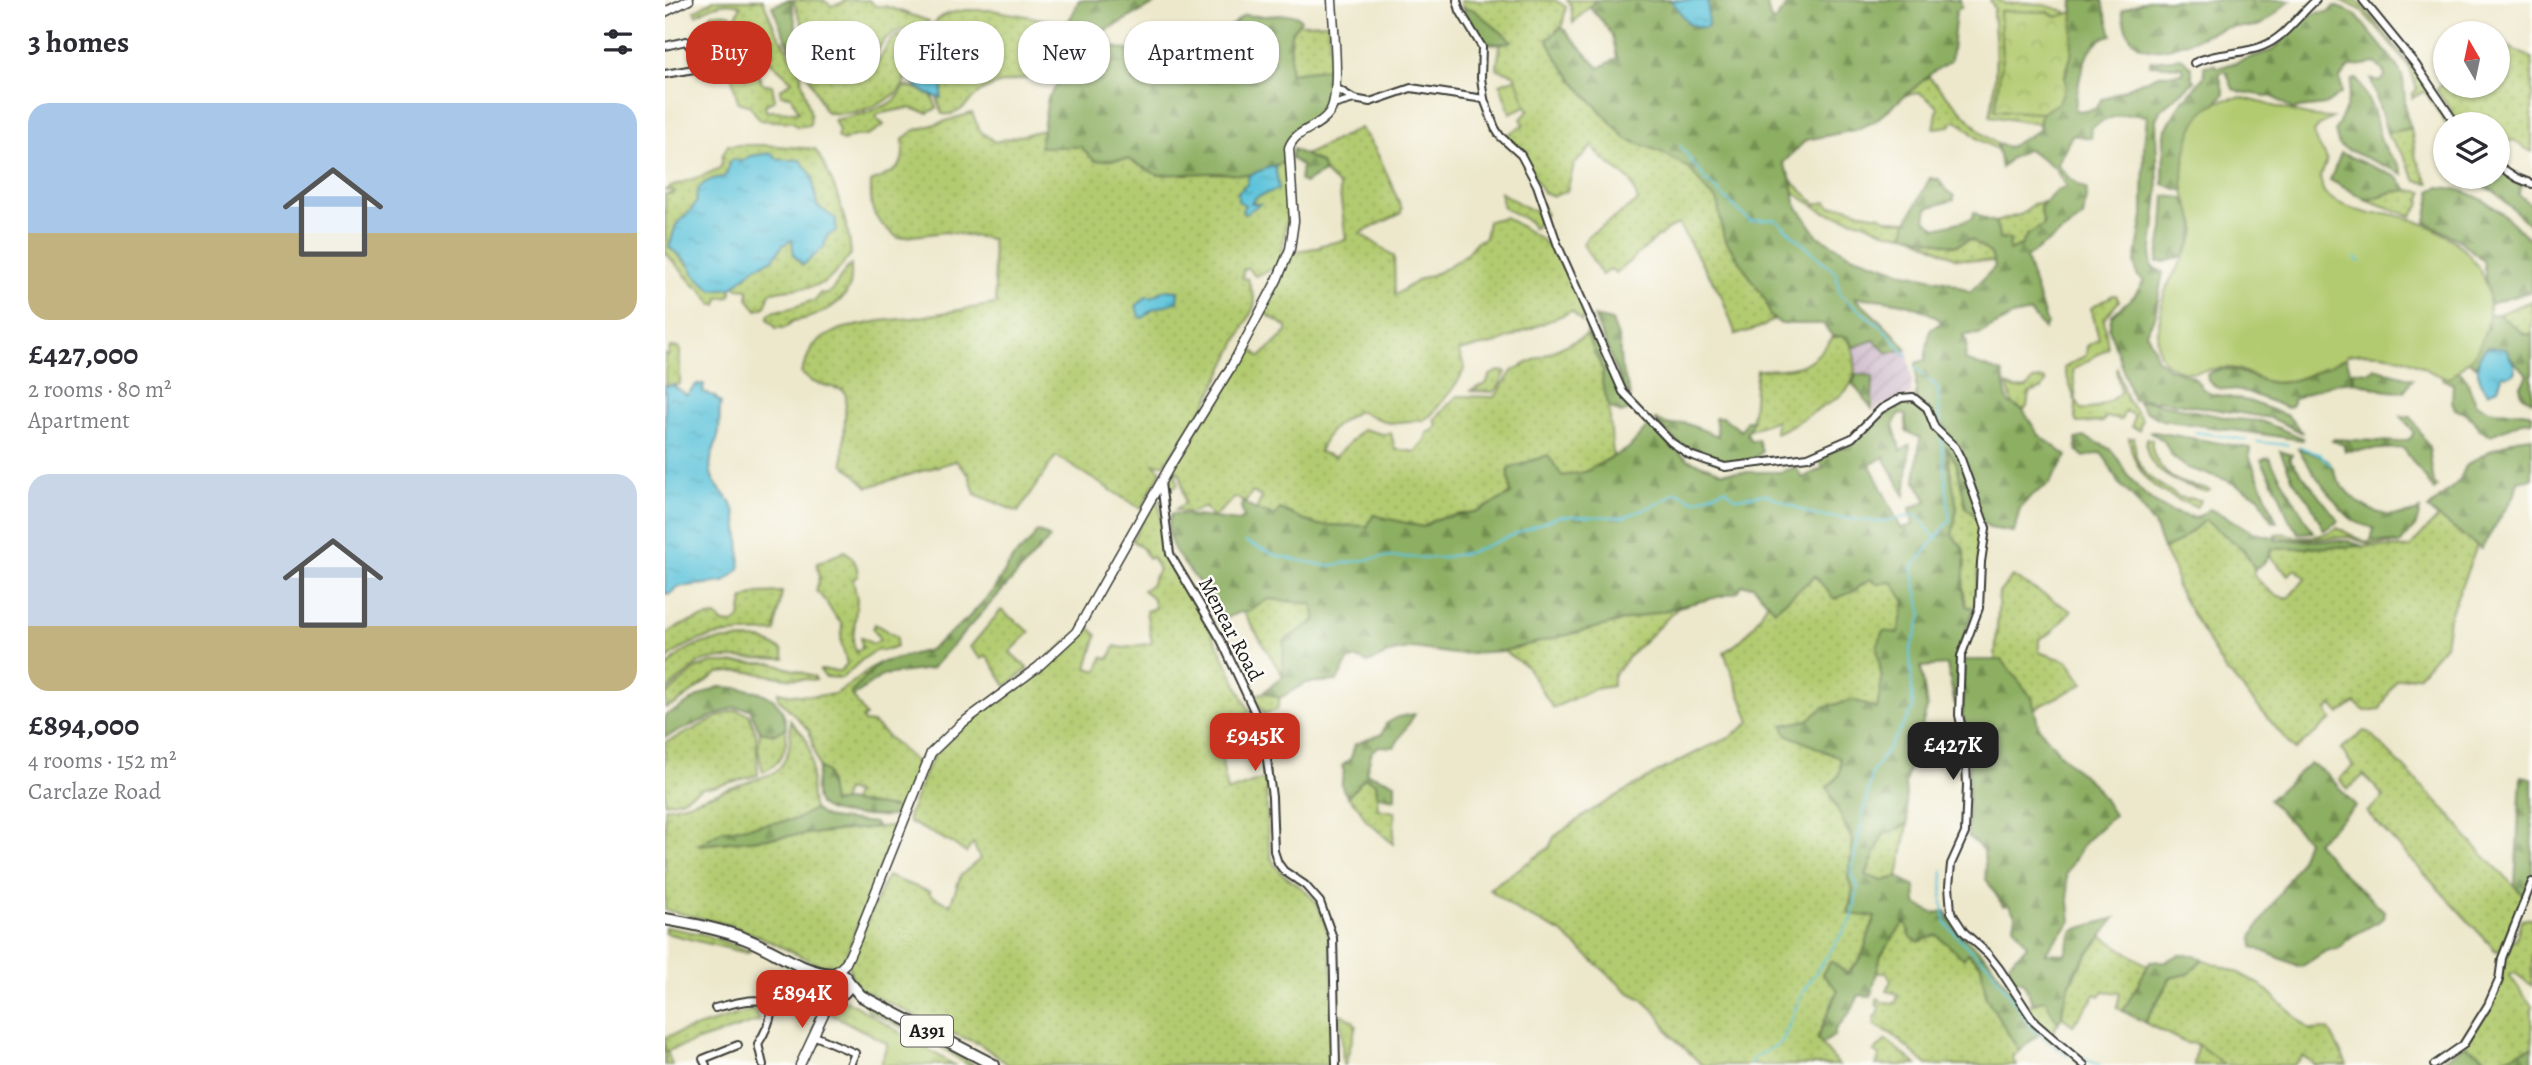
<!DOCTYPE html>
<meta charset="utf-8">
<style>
body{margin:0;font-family:Alegreya,serif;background:#f2f2f3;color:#2b2b33;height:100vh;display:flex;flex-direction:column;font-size:26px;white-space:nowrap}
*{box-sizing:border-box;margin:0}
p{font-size:23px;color:#7c7c81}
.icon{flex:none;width:38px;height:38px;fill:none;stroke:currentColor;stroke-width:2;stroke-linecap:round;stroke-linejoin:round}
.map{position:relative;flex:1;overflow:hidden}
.side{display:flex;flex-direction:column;background:#fff;width:665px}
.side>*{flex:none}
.banner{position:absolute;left:21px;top:21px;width:665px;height:63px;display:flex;gap:14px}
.needle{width:46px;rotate:351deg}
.buttons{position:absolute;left:1768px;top:21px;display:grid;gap:14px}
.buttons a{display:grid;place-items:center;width:77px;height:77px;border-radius:50%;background:#fff;box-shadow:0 2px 5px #0004;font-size:35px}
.price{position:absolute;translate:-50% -60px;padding:0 16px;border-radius:14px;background:#c8321e;color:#fff;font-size:23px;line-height:46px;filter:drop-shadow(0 2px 4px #0008)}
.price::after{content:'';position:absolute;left:50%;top:42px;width:21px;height:16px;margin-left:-10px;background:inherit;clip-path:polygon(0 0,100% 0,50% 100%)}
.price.active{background:#222;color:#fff}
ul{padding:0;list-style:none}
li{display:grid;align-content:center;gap:14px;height:371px;padding:0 28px}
li span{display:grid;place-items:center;height:217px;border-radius:21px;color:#555}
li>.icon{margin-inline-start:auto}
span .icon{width:126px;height:126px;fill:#fffc;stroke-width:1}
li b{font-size:30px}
h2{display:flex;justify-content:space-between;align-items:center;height:84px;padding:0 28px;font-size:30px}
.tag{padding:0 24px;border-radius:28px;background:#fff;box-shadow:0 2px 5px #0004;font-size:24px;line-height:63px}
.tag.active{background:#c8321e;color:#fff}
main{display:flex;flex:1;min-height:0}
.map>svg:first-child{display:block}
.industrial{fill:url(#industrial-furrows)}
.grass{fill:url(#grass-dots);stroke:#677446;stroke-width:2}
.forest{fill:url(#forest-firs);stroke:#54663f;stroke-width:2;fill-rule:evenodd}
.park{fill:url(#park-crowns);stroke:#677446;stroke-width:2}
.garden{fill:#b2cb70;stroke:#677446;stroke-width:2}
.water{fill:url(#water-ripples);stroke:#3d707c;stroke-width:2}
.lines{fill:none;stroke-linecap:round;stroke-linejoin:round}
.stream{stroke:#5ec4db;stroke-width:2}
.street-casing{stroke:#3b3b36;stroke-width:10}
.secondary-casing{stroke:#3b3b36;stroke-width:11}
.highway-casing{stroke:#3b3b36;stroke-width:14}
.street{stroke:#fff;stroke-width:6}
.secondary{stroke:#fff;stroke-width:8}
.highway{stroke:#fff;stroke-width:10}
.labels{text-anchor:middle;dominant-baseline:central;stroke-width:5;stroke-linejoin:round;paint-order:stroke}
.shield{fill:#fdfcf7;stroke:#605f5e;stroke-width:2}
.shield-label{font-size:19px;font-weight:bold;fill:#1c1c1c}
.street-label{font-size:21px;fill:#1c1c1c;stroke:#fdfcf7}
</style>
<main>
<section class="side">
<h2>3 homes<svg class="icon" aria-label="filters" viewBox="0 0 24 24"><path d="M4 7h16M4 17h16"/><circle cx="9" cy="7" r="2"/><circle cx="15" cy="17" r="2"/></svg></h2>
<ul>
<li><span style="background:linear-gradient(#a9c7e8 60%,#c2b280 0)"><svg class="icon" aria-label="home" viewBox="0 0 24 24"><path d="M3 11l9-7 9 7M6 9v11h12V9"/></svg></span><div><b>£427,000</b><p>2 rooms · 80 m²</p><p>Apartment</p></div></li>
<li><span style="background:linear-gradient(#c9d6e8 70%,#c2b280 0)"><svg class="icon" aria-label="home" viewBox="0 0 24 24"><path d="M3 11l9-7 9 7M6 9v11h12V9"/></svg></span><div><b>£894,000</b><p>4 rooms · 152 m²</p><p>Carclaze Road</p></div></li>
</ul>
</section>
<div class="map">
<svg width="1867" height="1065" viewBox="0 0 1867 1065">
<defs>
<pattern id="industrial-furrows" width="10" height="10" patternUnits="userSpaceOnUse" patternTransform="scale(1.75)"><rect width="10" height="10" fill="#d0bdcd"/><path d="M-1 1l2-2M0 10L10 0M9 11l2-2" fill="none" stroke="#b2a2af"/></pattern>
<pattern id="grass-dots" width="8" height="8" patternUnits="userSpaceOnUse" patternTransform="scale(1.75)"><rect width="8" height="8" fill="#b2cb70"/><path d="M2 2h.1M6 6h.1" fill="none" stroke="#98ae60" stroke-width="1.8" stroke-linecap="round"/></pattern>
<pattern id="forest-firs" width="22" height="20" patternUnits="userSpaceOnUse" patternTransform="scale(1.75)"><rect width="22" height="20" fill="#8daf62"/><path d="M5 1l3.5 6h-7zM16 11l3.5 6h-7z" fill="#728e50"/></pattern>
<pattern id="park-crowns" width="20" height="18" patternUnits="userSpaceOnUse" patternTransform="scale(1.75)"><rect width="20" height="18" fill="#b2cb70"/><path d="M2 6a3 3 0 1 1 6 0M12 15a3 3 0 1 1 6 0" fill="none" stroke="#98ae60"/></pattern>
<pattern id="water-ripples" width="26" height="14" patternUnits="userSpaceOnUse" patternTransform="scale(1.75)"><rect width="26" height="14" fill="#5ec4db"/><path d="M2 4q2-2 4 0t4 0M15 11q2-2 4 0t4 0" fill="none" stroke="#51a8bb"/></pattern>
</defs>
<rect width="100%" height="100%" fill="#fdfcf7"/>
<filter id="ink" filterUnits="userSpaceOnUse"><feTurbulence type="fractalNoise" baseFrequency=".0143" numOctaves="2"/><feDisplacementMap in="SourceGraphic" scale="14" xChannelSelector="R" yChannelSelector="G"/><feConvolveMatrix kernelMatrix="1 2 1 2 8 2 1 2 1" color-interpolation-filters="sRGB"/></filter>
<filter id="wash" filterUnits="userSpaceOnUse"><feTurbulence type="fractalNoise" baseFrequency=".00686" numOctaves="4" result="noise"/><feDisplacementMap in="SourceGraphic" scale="28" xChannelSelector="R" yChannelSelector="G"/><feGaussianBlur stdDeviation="1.57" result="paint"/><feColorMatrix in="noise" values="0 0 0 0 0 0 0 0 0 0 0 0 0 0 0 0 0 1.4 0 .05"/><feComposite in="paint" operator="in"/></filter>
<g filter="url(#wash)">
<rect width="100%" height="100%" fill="#ede8cc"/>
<!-- industrial -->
<path class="industrial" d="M1209,340L1223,353L1242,349L1247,378L1246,395L1217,405L1209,411L1208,377L1191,374L1189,347Z"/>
<!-- grass -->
<g class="grass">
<path d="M49,0H98L109,27L135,72L146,115L145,125L132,127L128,122L95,120L84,105L73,102L67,77L59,56H63L68,63L90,66L97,83L107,85L110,100L100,105L101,111L134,112L126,96L116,95L115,90L127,81L92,50V46L84,40L82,25C70,25 63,34 49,34L39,22L48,13L64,14L70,18L76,6C61,0 45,6 32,15L29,11Z"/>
<path d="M128,0H159L166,6L177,3L180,0H204L210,6H220L264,21L261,24C248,27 233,29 223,37C217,40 216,45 213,50C205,64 191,62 177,62L172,54L169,56L170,62L140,52L137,47L140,32Z"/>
<path d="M796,0H890L901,7L897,27L891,30V57L913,86L961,139L996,152L1025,169L1043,193L1052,200L1059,238L1101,301L1105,316L1109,319L1099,326L1071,335L1056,295L1013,224L1000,231L951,273L946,269L937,275L918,244L923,236L973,201L966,181L937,158L928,146L909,165L902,191L889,196L878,193L857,153L841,136L859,124L856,119L864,110L861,106L849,74L832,69L835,44L846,41L809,10L797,8Z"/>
<path d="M902,0H931L908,23L906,5Z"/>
<path d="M1325,0H1336L1340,4C1360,1 1386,4 1404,14L1393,17L1382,12L1335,11L1337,59L1330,110L1376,113L1374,124L1325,116C1332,82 1332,48 1328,13L1330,9Z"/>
<path d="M1674,0H1691L1696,4L1751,72L1786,124H1781L1760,91L1747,98V94L1752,89L1744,67L1717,34L1695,9Z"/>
<path d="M301,10H327L384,20L382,38L368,77C353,80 333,82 319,90C303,99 298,117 277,114L272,97H276L273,77L275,57L234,66L240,72C240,76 240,80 239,83C230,104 179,120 160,111L140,68L142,60L146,58C166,69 188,70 210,64C217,58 218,51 223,44C231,32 254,30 267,27C274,13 287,13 301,10Z"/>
<path d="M389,21L400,25L401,28L390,59L391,77H372L389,32Z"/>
<path d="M663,23L666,68L625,73L626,33L633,24Z"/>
<path d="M1835,43L1867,58V152L1847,140L1840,144L1832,137V124H1795L1771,89L1780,83V86H1832V44Z"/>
<path d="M1263,76L1319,135L1332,144L1333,150L1313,139L1293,121L1290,120L1285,126L1269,128L1273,107L1255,93L1241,95Z"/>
<path d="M240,86L253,89L267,96L272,108L263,113L243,108L213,114L211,118L219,125L202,136H189L178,141L172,137L174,130L169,120L201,113L229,102Z"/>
<path d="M307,113L315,131L330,142L406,123L620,162L624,222L621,223L615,265L590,276L583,268L579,269L577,278L583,279L590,301L589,307L540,406L500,464H489L496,471L476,509L391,456L353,512L310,494L304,475L291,461L203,487L178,463L181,396L178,390L147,382L136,373L147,346L157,338L175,329L215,321L248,318L331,304L327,239L280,232L233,238C208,218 205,215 206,182C233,169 240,171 238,139L248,131Z"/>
<path d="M695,128C715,151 724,181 737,209L735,214L695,233L729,256L730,295L755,279L774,272L799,256L812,241L820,238L823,221L840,217L876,239L879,243L888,246L920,310L917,322L907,311L832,343L793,351L800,367L795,378L786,391L766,415L758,420L724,423L693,411C671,424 664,428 654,452L670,457L698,429L717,434L726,433L730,449L750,452L760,440L762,433L769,430L772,425L769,420L792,396L830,397L848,370L922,335L938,371L937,383L944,407L948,456L920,472L897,476L883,456L843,470L846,494L814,511L771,519L758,527L708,516L703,526L651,525L615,509L610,516L591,510L597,497L587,492L580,503L571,497L547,518L540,507L527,512H519L511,509L520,503L516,476L509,467L513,484L504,491L506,501L503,505L499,486L503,474L580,352L584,347L595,357L622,332V327L598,312L626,252L656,247V245L681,240L674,186L659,172L656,163L640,155Z"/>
<path d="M1746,128L1751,159L1764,183L1751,181L1737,153L1724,138L1722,133Z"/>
<path d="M63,145H98L150,149C167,173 184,225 186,254C179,262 172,274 164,279C147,292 123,286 105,293L100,307L92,310L83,299V289L72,288L70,285L89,268L108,259L118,245L127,239L129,255L137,265L142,260L152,206L147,175L81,161L76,162L68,160L64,162L62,174L32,201L27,209L11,225L4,246L47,289L67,288L65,297L54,298L52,305H48L34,287L30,286L0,252V194H8L9,191L0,190C18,180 38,178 56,167L58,154Z"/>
<path d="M1127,181L1151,204L1161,202L1166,207C1183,202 1197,217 1214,215L1223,220L1242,221L1239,234L1222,233L1204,224L1159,212L1129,193Z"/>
<path d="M1743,190L1758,192L1755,205L1746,216L1702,200L1728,192Z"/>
<path d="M835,192L862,208L874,212V199L881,214L872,224L871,227L868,228L865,222L838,207Z"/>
<path d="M1379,202L1375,207L1379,225L1362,235L1356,246L1343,252L1345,239L1335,238L1330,222L1357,214L1368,204Z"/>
<path d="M1246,235L1290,246L1306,239L1326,254L1329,262L1290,258Z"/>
<path d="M186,265C186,272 187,282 184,288C176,307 146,319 128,321L120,328H111L103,319L104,314C110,309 114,311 121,309C131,308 140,302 151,300L155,293L162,294C173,287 176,271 186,265Z"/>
<path d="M1448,295H1451L1454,301L1439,319L1443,348L1408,370L1411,400L1416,409C1432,411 1444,402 1456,392L1451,370L1452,368L1462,400L1477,419L1474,430L1467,427L1469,415L1460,411L1456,420L1441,417L1438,422L1412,423L1410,419L1411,403L1399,368L1421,355L1422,346L1434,339L1426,308Z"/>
<path d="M1867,301V332L1865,335L1859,334L1833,314Z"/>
<path d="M1180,336C1187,345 1189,350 1190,361C1192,392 1172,398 1149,412C1137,419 1124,428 1110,433L1111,420L1083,431C1091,412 1088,390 1092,370C1132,369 1143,370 1168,337Z"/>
<path d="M5,347L15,348V384L0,386V354L3,356Z"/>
<path d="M834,371L841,372L834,387L829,392L805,391L821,384L825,375Z"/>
<path d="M1379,379L1381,382L1377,389L1364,393L1362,407L1358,410L1348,405L1342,385L1350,389L1362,388L1368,380Z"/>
<path d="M1464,438H1469L1471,456L1475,466L1485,478L1514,497L1536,500L1531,507C1494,494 1470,479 1464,438Z"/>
<path d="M1482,438L1487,440C1485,459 1501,477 1518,483C1527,486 1537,486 1545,490L1542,492C1517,485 1476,472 1482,438Z"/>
<path d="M1280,444L1292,464L1301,508L1316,521L1318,528L1309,609L1301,607L1298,587L1300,557L1298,548L1287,535L1292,508Z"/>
<path d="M492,493L503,555L530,598L585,712L552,727L562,792L601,778C603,802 600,836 607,859C614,879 642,885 652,904C673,944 666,995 666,1038C666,1047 668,1056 667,1065H344L315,1044L281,1031L196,989L188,979L183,964L222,876L265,892V895L285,905L296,875L315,859L308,843L301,853L289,844L244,822L243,817L260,773L272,750L317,710L413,634L421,624L432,635L422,668L433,671L437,657L444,659L450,646L459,648L487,643L481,611L490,608L487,597L478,590L487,584L488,579L494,570L488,558H483L478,549L467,540Z"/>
<path d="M1773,517L1812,546L1784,618L1780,645L1754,675L1731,680L1715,709L1700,711L1690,703L1675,714L1667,705L1661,711L1667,719L1630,750L1565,674L1561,672L1512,588L1510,572L1498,549L1512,543L1540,520C1555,532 1592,553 1589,575C1599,586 1608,599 1624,597L1641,578L1630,569L1623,575L1604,556L1608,549L1698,546L1745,548C1753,536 1763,529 1773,517Z"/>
<path d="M1672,528L1703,543L1706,540L1735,544H1704L1684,537L1633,539L1611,537L1610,534C1621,531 1627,537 1638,537C1650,537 1662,534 1672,528Z"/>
<path d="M180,551C189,558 192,564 193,575L188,580L192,599L188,641L191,652L197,648L196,637L208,644L215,640L208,629L210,624L232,637L231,647L215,651L212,650L198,659L177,678L160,677L155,670L175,671L182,664L176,642L177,624C163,611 166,604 151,591L155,577L152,563Z"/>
<path d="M1150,576L1187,592L1205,579L1213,584L1227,581L1240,601L1233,633L1212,647L1217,680L1212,709L1188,700L1159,707L1143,720L1119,725L1122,734L1175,758C1177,773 1174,778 1162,787L1188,842L1183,878L1188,890L1183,913L1210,917L1196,958L1182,974L1166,962L1173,990L1152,1039L1174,1065H1037L1006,1035L992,1013L977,999L963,992L896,932L856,913L824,889L884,848L889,837L924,812L997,770L1040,748L1064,738L1085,722L1059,652C1081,640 1091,623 1103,602L1110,609Z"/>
<path d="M1347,576L1406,611L1386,633L1374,639V652L1402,661L1418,684L1369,709L1367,698L1337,660H1330L1334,593Z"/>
<path d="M117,592L110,632C66,634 34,630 0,661V635C15,624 33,618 51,616L58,623L68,624L75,618L78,599L93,593Z"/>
<path d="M604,599L647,604L651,620L619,641L618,676L579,613Z"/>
<path d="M1014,607L969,651L948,676V686L929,689L888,708L861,666L838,651Z"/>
<path d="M336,610L365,632L345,652L363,669L341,686L322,656L316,659L305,647Z"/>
<path d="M96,639L117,650L120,659L56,658L35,662L0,692V669C5,664 11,657 17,653C39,637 70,640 96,639Z"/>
<path d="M47,663H106L149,676L151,680L121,678L78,671L53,673L12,703L0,708V696L32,668Z"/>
<path d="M214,663L186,693L201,716L197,718L199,722L208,723L255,766L235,814L230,808L187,802L190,793L181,790L177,802L167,803L162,772L154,767L144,730L113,698V692C124,695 164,698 173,692C188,684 199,671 214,663Z"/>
<path d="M599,692L615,698L612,710L599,714L589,696Z"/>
<path d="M71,710L84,714L91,733L93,775L48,787L37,788L15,800L0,803V742C25,734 46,717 71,710Z"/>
<path d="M125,720C129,726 136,731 140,737C153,760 142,786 149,809L132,819L56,831L35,845L225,826L230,830L181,954L175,963L162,969L96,937L65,925L0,910V808L20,804L109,773C126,759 126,741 125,720Z"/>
<path d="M118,728H121C123,749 116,764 98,772L93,750L95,731L110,734Z"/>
<path d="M1699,731L1705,733L1791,821L1800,836L1859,896L1834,951H1831L1702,812L1719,797L1699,775L1683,789L1674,779L1688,766L1676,749Z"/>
<path d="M699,778L711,782L713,809L730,812L728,844L701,820L694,808L683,797Z"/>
<path d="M1243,824L1233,877L1217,881L1201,876L1218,834Z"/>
<path d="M1867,918V986L1850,973L1844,975L1867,1006V1047L1827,1064L1813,1052L1799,1046L1829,999L1835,987L1838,965L1848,939H1851L1856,920Z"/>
<path d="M1240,920L1246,937L1272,935L1299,958L1301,953L1316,965L1321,997L1354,1051L1347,1057L1351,1065H1262L1227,1034L1210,1025L1209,1017L1213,1015L1215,1007L1211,1005L1213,998L1217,1002L1231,1003L1233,994L1222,991L1226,980L1222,973H1210L1216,955Z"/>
<path d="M0,927L37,934L85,951L81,953L0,933Z"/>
<path d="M1437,936L1483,966L1458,1011L1452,1007L1455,993L1439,991L1435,996L1431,994L1408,1025L1397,1017C1398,985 1418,961 1437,936Z"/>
<path d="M1537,959L1572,972L1596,985L1645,1030L1664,1029L1682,1065H1650L1638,1056L1629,1065H1560L1532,1044L1521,1043L1480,1023L1506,978L1525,973Z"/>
<path d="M1380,999L1393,1023L1387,1033L1371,1020L1362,1006Z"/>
<path d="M198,1002L289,1049L309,1065H303L273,1045L204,1011Z"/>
<path d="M90,1009L94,1021L2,1051L7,1065H0V1037Z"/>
<path d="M676,1014L688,1021L691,1026L680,1065H678Z"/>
<path d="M1221,1040L1252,1065H1211L1215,1055L1209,1052Z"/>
</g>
<!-- forest -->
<g class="forest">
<path d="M123,0H126L134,42L132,58L124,47L107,6Z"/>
<path d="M414,0H497L441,30L434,37L444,46L484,55L507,44L534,43L561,30L579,15C599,18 611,14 631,15L636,20L626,33L625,73L666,68C665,80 668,96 662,107C649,134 619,117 620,162L584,175L549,173L492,175L463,159L430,161L416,147H375L383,98L396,79L395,55L404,39L409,23L404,21Z"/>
<path d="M931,0H1006L1043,25V0L1068,2L1101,0L1105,18L1109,22L1125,0H1295L1297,7L1291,11L1286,61L1268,72L1209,122L1190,130L1141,140L1118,163L1127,181L1130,203L1153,236L1186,255L1240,273L1284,282L1305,292L1330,267L1326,254L1306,239L1290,246L1239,234L1242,221L1265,178L1274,180L1281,190L1289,196V200L1262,208L1260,220L1271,228L1307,219L1309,212L1318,218L1330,222L1335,238L1345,239L1344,251L1356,246L1362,235L1379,225L1375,207L1391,191L1401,187L1390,168L1363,149L1345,159L1336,168L1332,144L1344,147L1374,130L1376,113L1393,103L1406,56L1408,0H1437L1447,35C1417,40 1413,85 1410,110L1420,111L1430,109L1437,99L1494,75L1518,73V67L1485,65V61L1516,58L1527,67V77L1530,81L1496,109L1491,119L1493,193L1486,259L1487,267L1498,272L1490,317L1481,332L1489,348L1491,358L1505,369L1529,377L1537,388L1547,394L1584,401L1623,416L1638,433L1606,418L1491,400V402L1481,399L1468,400L1444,328L1447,315L1470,295L1479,281L1472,275L1470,263L1478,216L1479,145L1482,116C1461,112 1445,116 1427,127L1426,138L1407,135L1392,164L1404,178L1422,190L1418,217L1361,258L1382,324L1379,329L1365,312L1347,316L1314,334L1298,335L1302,343L1300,360L1338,373L1341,395L1344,403L1358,410L1373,434L1402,456L1384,484L1366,496L1355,508L1349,532L1325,528L1301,508L1292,464L1281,446L1292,508L1287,535L1298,548L1300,557L1298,587L1301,606L1309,609L1292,655L1290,705L1282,665L1256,667L1262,708L1240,784L1243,824L1218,835L1201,875L1217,881L1233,877L1250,886L1251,904L1268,913L1281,911L1290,929L1324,960L1375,1033L1354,1051L1321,997L1316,964L1302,953L1299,959L1272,935L1254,942L1246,937L1240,921L1216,955L1206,996L1194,995L1187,1010L1170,1030V1035L1157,1044L1152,1039L1173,990L1157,974L1166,961L1182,974L1196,958L1210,917L1183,914L1188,890L1183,878L1188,842L1162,787C1174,778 1177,773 1175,758L1121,734L1118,725L1143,720L1159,707L1189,700L1212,709L1217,680L1212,647L1218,631L1233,633L1240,602L1227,582L1212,584L1205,579L1187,592L1169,599L1150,576L1110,610L1088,586L1077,585L1073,592L838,651L789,654L749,648L727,652L703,663L692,658L683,661L672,681L641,683L615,698L599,692L618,676L619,641L651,620L647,604L604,599L579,613L575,612L552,622C547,611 543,597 536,586C521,563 494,544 507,513L574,521L579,518L576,507L578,502L591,510L610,516L615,509L651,525L703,526L708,515L758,527L771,519L814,511L846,494L843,469L883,455L897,476L920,472L964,448L984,425L1003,444L1024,460L1057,472H1115L1131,467L1137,478L1158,468L1153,458L1190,441L1217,411L1232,403L1248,398L1251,400V363L1260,360L1265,330L1277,322C1254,301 1218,300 1189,297L1228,333L1242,349L1223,353L1209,340L1189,347L1180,336L1168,337L1158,324H1116L1105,316L1101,301L1059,238L1052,200L1043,193L1025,169L996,152L961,139L913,86L891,57L882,39L897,27L934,68L952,58C948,32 944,27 925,8ZM1234,414L1241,415V431L1255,438L1250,480L1262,501L1245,508L1248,525L1236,528L1205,465L1219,457L1240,496L1245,445L1236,451L1228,425Z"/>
<path d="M1482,0H1626C1616,7 1608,18 1597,24C1586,30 1571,25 1559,28C1533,35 1480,71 1462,31C1459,25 1458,17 1457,10Z"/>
<path d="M1670,6L1690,14L1731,64L1738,78L1741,114L1746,128L1722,133L1706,79L1715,81L1720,77L1719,72L1710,63L1684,67L1675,78L1677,93L1660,105L1627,109L1608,97L1577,92L1568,89L1561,71L1554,74L1559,94C1553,103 1544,106 1538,113C1521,132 1517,166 1519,190H1514L1498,184L1499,133L1517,100L1523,96L1539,76V66L1550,64L1553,68L1608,50L1641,17L1650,13L1662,12Z"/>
<path d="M797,8L809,10L847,41L835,44L820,43Z"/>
<path d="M1692,79L1708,109L1716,141L1723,153L1735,166L1738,174L1674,146L1670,131L1681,108L1687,80Z"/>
<path d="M628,149L656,163L659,172L639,183L635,180L637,166L626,158Z"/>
<path d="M1676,153L1732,177L1743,190L1728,192L1702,200L1665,180Z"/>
<path d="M1832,168L1858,184L1853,194L1867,205V227L1829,191L1819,187L1825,177H1832Z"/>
<path d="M1774,187C1803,188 1826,203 1847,222C1855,229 1857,235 1867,240V291L1825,304L1818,260L1794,240L1761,222L1766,195L1765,191Z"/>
<path d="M1500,196L1518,198C1535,222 1532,232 1519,256L1500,262H1492L1498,229Z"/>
<path d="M1822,314H1833L1859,334L1865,335L1867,332V401L1857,395L1855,387L1863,375C1859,370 1854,367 1850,363C1837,351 1842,349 1822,347L1817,353L1811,366L1804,361L1808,346L1816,331L1823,329Z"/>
<path d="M923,316L956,394L969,408L956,413L944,407L937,383L938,371L922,335Z"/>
<path d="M929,317L947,321L954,340L956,366L966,397L959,390Z"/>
<path d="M1681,358L1689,381L1688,371L1705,372L1709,368L1748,379L1739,391C1717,394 1708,385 1689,382C1669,380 1647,391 1629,399L1627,405L1623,408L1582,392L1553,388L1543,381L1542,374C1572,359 1586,384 1615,383C1634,382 1662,366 1681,358Z"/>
<path d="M1796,365L1793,370L1801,378L1810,403C1833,418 1845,407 1867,414V421L1857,422L1826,435L1814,430C1811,418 1801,414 1790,409L1787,401L1788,384L1779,380L1773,369Z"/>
<path d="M1191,374L1208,376L1207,409L1188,384Z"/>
<path d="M1481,401L1569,419L1596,421L1638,438V440L1497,420L1480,411L1473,402Z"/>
<path d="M1736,416L1746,417L1764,447L1769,484L1772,487L1769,490L1738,448L1680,451L1678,444L1667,441L1669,439L1733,442L1745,439L1749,432Z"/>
<path d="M1058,417L1076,431L1082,420H1088L1082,434L1086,441L1093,439L1097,452C1079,470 1043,462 1023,449C1009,441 999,430 989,419L1004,425L1020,423L1053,436L1050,418Z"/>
<path d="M1484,431L1585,448L1584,456L1612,522H1607L1594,496L1559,479L1522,468L1507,456L1499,441Z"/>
<path d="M1419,437C1429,442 1440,444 1448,452C1453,458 1456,464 1460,471C1474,491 1490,507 1514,514C1528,518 1534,519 1544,509C1569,518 1584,536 1611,537L1610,540L1683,541L1698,546L1608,549L1598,564L1590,569L1579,550L1540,520L1512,543L1498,549L1489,525L1467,496L1453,483L1442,461L1436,453L1419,457L1412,450L1411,439Z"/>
<path d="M1867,437V478L1853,481L1850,494L1816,549L1763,509L1794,481L1801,466L1823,452L1851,439Z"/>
<path d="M1633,449C1644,451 1654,454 1663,461C1669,467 1670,476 1675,483C1695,510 1724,524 1755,510L1751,525L1735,544L1706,540L1709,528C1702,526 1695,525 1688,520C1673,510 1643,465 1633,449Z"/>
<path d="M1615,451L1627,455L1624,458L1674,521L1659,530L1646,504L1628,480Z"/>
<path d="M1604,458L1648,532L1634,533L1624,520L1614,493L1596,460Z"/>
<path d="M372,531L385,538L266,669L218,675L188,696L186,693L214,663L264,650L302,619L327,592L348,558L366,541Z"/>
<path d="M1299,660H1337L1367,698L1374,728L1396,755L1431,787L1449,815L1420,842L1401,874L1406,921L1380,953L1400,954L1408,930L1450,918L1409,972L1398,1004L1397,1017L1393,1023L1380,1000L1367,1002L1358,981L1347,979L1339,968L1362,946L1349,925L1351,916L1343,905L1338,906L1321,879L1319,851L1303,836L1304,739L1297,715Z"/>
<path d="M54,687C83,688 120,690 121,728L110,734L95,731L85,709L69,707L0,737V715C19,708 34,693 54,687Z"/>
<path d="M750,714L729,747L714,746L707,751L701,773L730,783V799L712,796L711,783L699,778L683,797C675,788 676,783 679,772L677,766L686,758L690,744L717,734L721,724L733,717Z"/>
<path d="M1645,763L1662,774L1691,806L1651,842L1677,872L1719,911L1718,918L1713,922L1687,936L1673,948L1661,951L1636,967L1588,947L1587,936L1634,863L1642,840L1604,800Z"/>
<path d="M154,767L162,772L167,803L180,801L230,808L235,814L234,816C217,816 157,819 152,800C149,790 152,776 154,767Z"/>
<path d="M1856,776L1867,778V875L1859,896L1850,886Z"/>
<path d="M149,809L160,817L172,819L209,823L213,827L33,845L56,831L132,819Z"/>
<path d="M1514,955H1530L1537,959L1525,973L1505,978L1480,1023L1458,1011L1485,962L1501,961Z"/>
<path d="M1799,1046L1813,1052L1827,1063L1867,1047V1065H1769Z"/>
</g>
<!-- park -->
<g class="park">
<path d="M1335,11L1382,12L1393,17L1408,12L1406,56L1399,77L1401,86L1393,103L1376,113L1330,110L1337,59Z"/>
<path d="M181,1000L289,1065H216L222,1043L166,1014L172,1001Z"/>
<path d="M1532,1044L1560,1065H1529Z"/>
</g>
<!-- garden -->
<g class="garden">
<path d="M851,78L861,106L845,113L835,84Z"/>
<path d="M1575,97L1650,117L1667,118L1655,125L1649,132C1650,156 1672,148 1655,176C1656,181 1657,188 1659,192C1666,202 1690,210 1702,213C1707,215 1712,212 1718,213C1728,214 1739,217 1749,220C1810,242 1845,291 1811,352C1808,357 1791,372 1785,378C1768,375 1764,370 1749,363C1727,353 1705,352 1682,355L1681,358C1661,366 1627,386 1606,382C1592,380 1580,369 1566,368C1548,366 1533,376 1514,370C1488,362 1491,339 1495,318C1497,307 1497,296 1502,287C1510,269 1523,254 1530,235C1535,222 1522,209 1520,195C1515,173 1522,126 1540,110C1550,101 1562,99 1575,97Z"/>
</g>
<!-- water -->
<g class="water">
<path d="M1006,0H1043V25L1039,28L1024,24Z"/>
<path d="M246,42H263L275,57L273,77L278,86L276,98C256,95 235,76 234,55Z"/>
<path d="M106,153L114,160H135L147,175L152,206L171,219V231L162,236L159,247L138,265L129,255L127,240L118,245L108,259L89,268L67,288L47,290L30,275L22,262L4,247L11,225L27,209L32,201C28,185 46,178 59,177L62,173L64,162L69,159L76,162L85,156Z"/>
<path d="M610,165L614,189L591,197L586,203L595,204L580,214L577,211L580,205L573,201V192L582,184L584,175Z"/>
<path d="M499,290L513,291L512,302C503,304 496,307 487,310L478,318L474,316L471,306L483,296L486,298Z"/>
<path d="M1822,347L1841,349C1844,359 1852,363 1849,374L1841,376L1838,374L1833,388L1823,393C1812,378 1807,361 1822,347Z"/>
<path d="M32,384H39L38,392L49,396L56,403C53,414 56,425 53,436C50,448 43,460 46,473C48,485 61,495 67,505C74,515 76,557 74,570L59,582L12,587L6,593L0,594V386L7,385L22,395Z"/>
</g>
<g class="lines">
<!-- stream -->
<g class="stream">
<path d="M1015,146L1042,181L1085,221L1110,219L1171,273L1175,295L1220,330L1242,356"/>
<path d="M1690,258L1695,262"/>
<path d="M1251,368L1259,376"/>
<path d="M1264,380L1273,388L1276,431"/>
<path d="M1530,432L1582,440"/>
<path d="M1592,442L1623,445"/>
<path d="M1635,447L1654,454L1666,465"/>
<path d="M581,542L613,556L662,566L717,557L775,558L806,552L894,516L959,517L992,504L1012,492L1030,501L1060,489L1071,498L1101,494L1148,515L1214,522L1252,515L1271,539"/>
<path d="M1278,871L1277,901L1281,924L1307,952L1323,964L1367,1029L1402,1055"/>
<path d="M1416,1058L1435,1065"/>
<path d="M1085,1065L1088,1059L1117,1042L1137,993L1187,919L1193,887L1186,874L1207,773L1248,710L1245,650L1257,616L1247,568L1285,521L1276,437"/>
</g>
</g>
</g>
<g filter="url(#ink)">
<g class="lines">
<!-- street casing -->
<g class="street-casing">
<g id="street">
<path d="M792,0L795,11L817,47L816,78L819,99L830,128L835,136L856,155L872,185L893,246L958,392L1006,442L1025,455L1060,467L1143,457L1187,438L1216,409L1236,398L1248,397L1262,408L1270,428L1290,447L1296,459L1321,528L1316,562L1314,608L1296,656L1294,715L1300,743L1302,785L1300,833L1286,864L1284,886L1286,912L1299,932L1323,954L1334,968L1370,1023L1419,1065"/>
<path d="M1698,0L1751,65L1791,124"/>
<path d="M0,46L21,41L29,52L35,68L0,74"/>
<path d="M1529,63C1551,52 1576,55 1598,46C1619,38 1634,15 1651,0"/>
<path d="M671,88L689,99L705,102L746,88L819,99"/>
<path d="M668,105L689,99"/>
<path d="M1832,165L1852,178L1867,184"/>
<path d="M496,483L505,554L556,640L598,730L607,797L609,851L613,863L619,871L640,885L655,902L668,938L671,1065"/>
<path d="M50,1008C90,997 126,990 93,1044L98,1065"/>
<path d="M150,1036L190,1053L185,1065"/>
<path d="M41,1065L38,1059L73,1045"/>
<path d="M1769,1065L1798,1045L1823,1005L1834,980L1837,958L1867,882"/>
</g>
</g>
<!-- secondary casing -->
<g class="secondary-casing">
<g id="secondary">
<path d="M0,12L24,0"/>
<path d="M170,973L181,963L191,941L266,753L296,724L373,667L411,632L505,466L566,367L612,280L625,249L629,221L624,148C630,129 653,129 664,113C677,96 668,24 667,0"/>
<path d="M135,1065L163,1005L162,989"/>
</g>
</g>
<!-- highway casing -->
<g class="highway-casing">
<g id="highway">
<path d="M0,919C27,924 55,929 81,939C108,949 137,973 167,974"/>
<circle cx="172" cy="984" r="11"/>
<path d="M183,981L196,996L329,1065"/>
</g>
</g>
<!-- street -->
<use href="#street" class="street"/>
<!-- secondary -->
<use href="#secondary" class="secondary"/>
<!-- highway -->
<use href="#highway" class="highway"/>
</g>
</g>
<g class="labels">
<!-- shield labels -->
<rect class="shield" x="236" y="1015.5" width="52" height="31" rx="5"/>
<g class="shield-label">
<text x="262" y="1031">A391</text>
</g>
<!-- street labels -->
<g class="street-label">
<text transform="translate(566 629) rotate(62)">Menear Road</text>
</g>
</g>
</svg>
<div class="buttons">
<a><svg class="needle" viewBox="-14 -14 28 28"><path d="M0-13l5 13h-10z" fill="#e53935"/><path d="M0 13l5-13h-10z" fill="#7c7c81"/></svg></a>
<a><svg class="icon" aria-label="layers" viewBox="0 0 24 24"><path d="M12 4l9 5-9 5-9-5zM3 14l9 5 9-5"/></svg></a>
</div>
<b class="price" style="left:590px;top:773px">£945K</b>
<b class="price active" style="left:1288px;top:782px">£427K</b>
<b class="price" style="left:137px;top:1030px">£894K</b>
<div class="banner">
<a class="tag active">Buy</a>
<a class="tag">Rent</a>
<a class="tag">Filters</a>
<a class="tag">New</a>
<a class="tag">Apartment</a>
</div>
</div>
</main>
